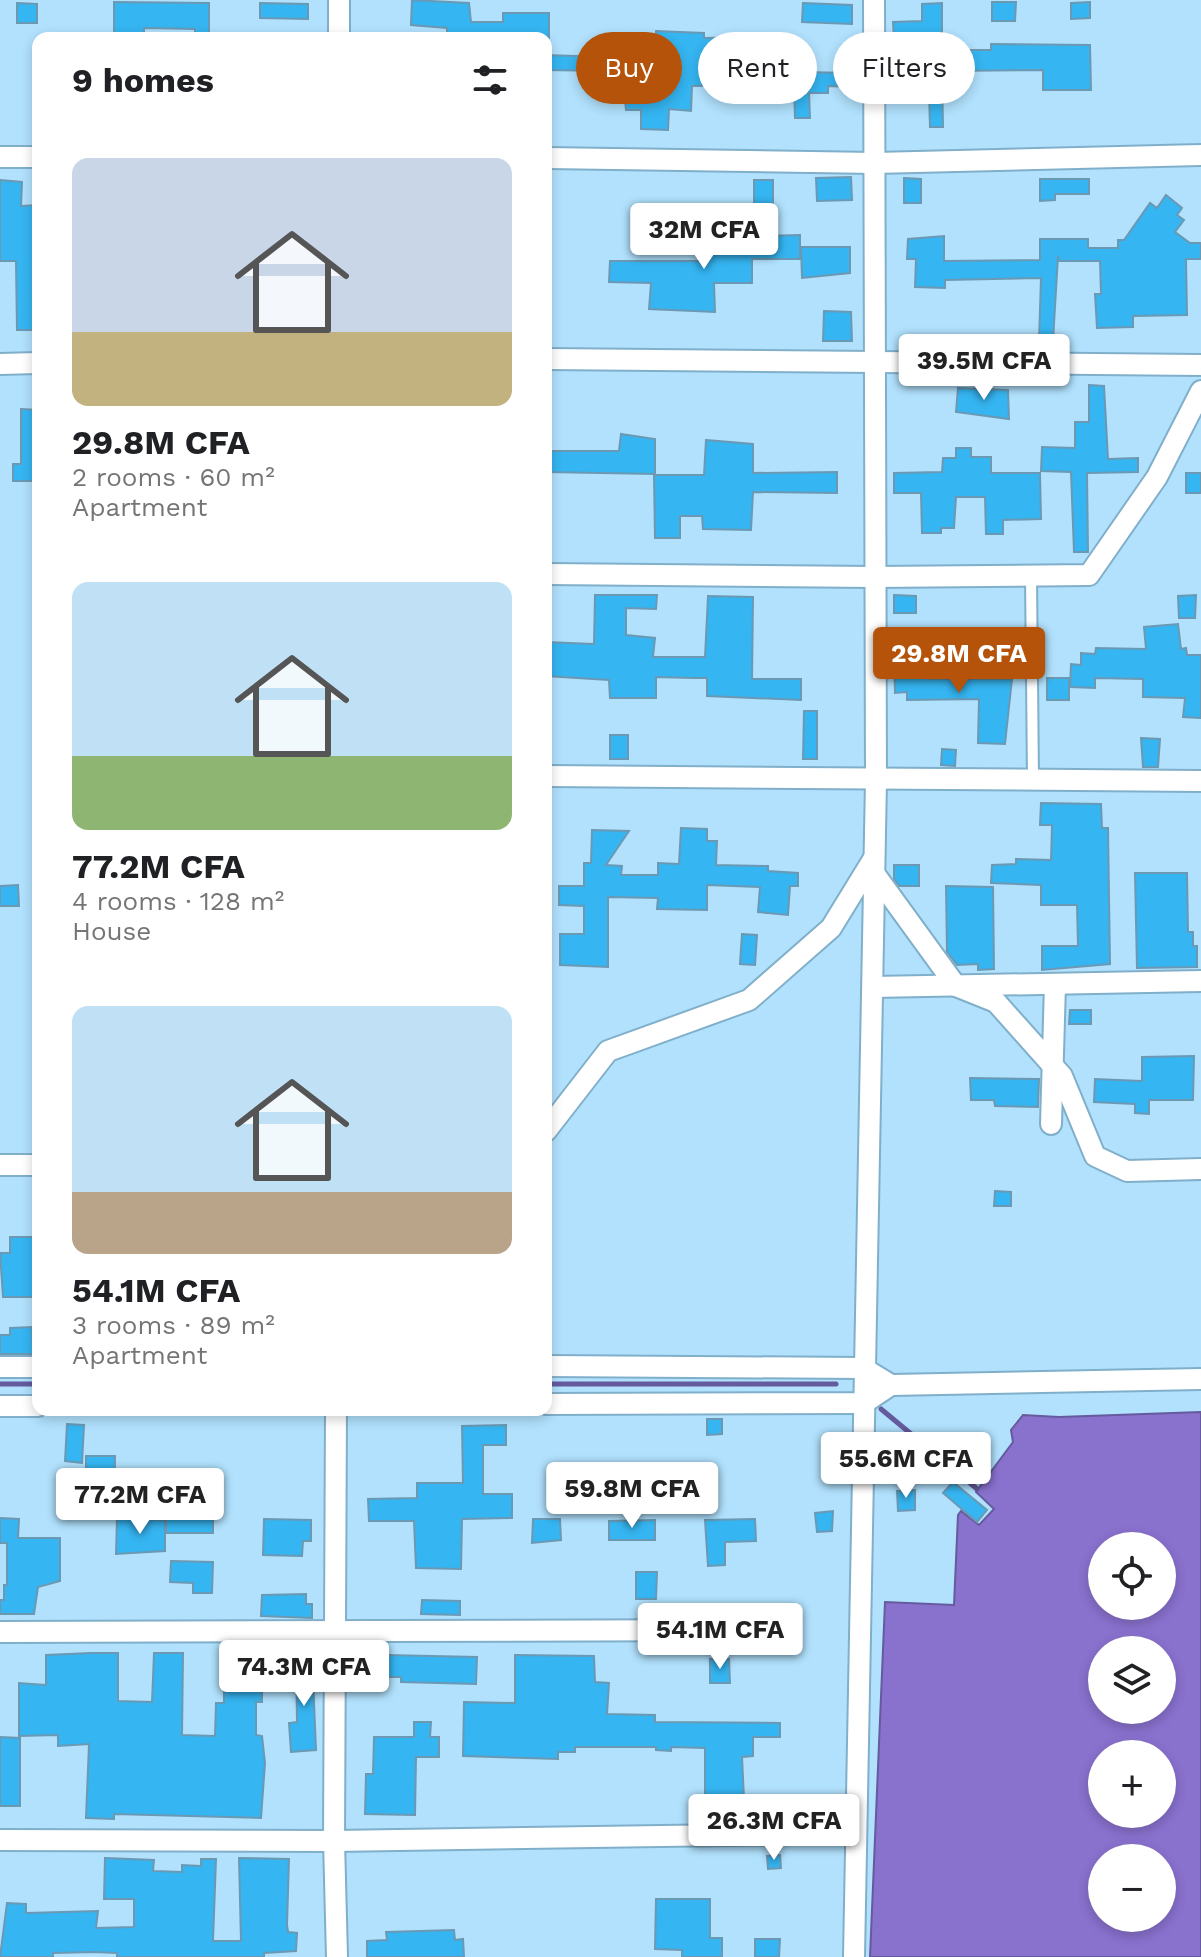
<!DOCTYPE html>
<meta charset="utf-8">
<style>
body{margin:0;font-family:"Work Sans",sans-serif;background:#f2f2f2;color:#202124;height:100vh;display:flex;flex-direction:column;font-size:30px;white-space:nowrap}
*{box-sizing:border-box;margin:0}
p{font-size:26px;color:#757577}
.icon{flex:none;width:44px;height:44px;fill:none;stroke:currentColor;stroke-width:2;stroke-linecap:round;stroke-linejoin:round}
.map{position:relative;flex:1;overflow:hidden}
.details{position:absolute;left:32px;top:32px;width:520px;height:1384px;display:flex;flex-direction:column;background:#fff;border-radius:16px;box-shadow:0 4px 12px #0003}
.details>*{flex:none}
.guide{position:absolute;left:576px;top:32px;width:504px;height:72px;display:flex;gap:16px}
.buttons{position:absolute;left:1088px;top:1532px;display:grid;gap:16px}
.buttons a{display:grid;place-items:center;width:88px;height:88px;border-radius:50%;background:#fff;box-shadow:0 4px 12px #0003;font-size:40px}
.price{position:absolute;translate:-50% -68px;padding:0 18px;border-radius:8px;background:#fff;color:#222;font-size:26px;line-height:52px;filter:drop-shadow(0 2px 4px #0008)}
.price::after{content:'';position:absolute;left:50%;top:48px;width:24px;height:18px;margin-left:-12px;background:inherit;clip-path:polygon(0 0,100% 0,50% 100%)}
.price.selected{background:#b45309;color:#fff}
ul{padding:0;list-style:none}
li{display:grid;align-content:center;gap:16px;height:424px;padding:0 40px}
li span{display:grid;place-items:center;height:248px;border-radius:16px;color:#555}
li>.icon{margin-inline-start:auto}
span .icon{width:144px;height:144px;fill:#fffc;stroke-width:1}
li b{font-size:34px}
h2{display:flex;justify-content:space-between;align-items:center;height:96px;padding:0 40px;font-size:34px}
.tag{padding:0 28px;border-radius:36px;background:#fff;box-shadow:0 4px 12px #0003;font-size:28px;line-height:72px}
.tag.selected{background:#b45309;color:#fff}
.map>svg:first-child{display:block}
.water{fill:#8971ce;stroke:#655a9e;stroke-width:2;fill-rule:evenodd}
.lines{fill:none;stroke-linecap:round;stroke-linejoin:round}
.stream{stroke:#655a9e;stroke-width:5}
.building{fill:#35b5f1;stroke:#6b99b3;stroke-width:2}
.service-casing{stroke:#80afca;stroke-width:14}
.minor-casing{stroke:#80afca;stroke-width:24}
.service{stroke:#fff;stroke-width:10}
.minor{stroke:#fff;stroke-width:20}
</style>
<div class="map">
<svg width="1201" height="1957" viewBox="0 0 1201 1957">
<rect width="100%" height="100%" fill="#b1e1fd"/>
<!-- water -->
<path class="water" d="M1201,1412V1957H870L885,1602L954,1605L958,1515L961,1511L979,1525L994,1509L976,1492L1013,1442L1011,1430L1023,1415L1059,1417ZM1102,1546H1162V1606H1102ZM1102,1650H1162V1710H1102ZM1102,1754H1162V1814H1102ZM1102,1858H1162V1918H1102Z"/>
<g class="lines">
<!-- stream -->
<g class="stream">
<path d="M0,1384H38"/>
<path d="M546,1384H836"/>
<path d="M881,1409L963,1477"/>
<path d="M970,1483L977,1489"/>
</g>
</g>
<!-- building -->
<g class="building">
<path d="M412,0L469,3L471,22H503V13H549V38L447,35V28L411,25Z"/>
<path d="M114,2L209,3V38H195V29L144,28V38H114Z"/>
<path d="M992,2H1016L1015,21H992Z"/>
<path d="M1090,2V18L1071,19V3Z"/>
<path d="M17,3L37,4V23H17Z"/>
<path d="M260,3L308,4V19L260,18Z"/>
<path d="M803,3L852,5V24L802,22Z"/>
<path d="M942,3V50H991V44L1090,45L1091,90H1043V70L942,71L943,127H930L929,92L897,93L893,22L922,21V4Z"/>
<path d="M656,31L704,33V38L763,37L764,58H801V72L851,73V87L828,86V93H809L810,118H795L794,91H754V85L692,86L691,111L669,109L668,130L641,129V110H626L624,92H606V71L546,70V55L607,57V47L629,48L628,59H656Z"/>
<path d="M851,177L852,200L817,201L816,178Z"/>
<path d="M904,178L921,179V203H904Z"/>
<path d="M1040,179H1089V194H1055V200L1040,201Z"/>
<path d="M0,180L22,182L21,206L38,205V330H17L16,261H0Z"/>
<path d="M754,180H773V207L754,208Z"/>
<path d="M1166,195L1182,208L1177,215L1184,220L1175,232L1190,243H1201V259H1186L1187,315L1133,316V327L1097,328L1095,294H1101L1100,261H1058V256L1053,341H1039L1041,278L945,280V288L915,287L916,259H907L908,239L944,236V261L1040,260V239H1088V248H1118V240H1124L1150,203L1157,208Z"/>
<path d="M800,235V259H752V283H714L715,312L649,309L651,283L609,282L610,261H704V245H724V237Z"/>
<path d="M801,247H850V273L802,278Z"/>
<path d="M824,311L851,312L852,341H823Z"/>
<path d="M1089,385L1104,386L1108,459L1138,458V472L1087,473L1088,552H1074L1071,472L1041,471L1042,447L1075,448V422H1089Z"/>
<path d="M958,388L1008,390L1009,419L956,412Z"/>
<path d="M21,409L38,410V481H13V464H21Z"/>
<path d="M621,434L655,439V474L546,472V451H619Z"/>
<path d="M706,440L753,444V473L837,472V493L753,492L751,530L703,529L702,516H680V538H655L654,475H704Z"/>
<path d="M956,448H971V457H991V473H1040L1041,519L1003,520V534H986L985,497H956L954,528H941V533H922L921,493H894V473L942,472L943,458H956Z"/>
<rect x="1186" y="473" width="15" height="20"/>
<path d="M595,595H657L656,609L626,608V635L655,638L653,657H705L708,596L753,597L752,679H801V700L707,696V678H694L656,677V698H610L609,680L546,676V642L594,644Z"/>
<path d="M894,595L916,596V613H894Z"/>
<path d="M1196,595L1195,618H1179L1178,596Z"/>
<path d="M1178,624L1181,649L1186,648L1187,655H1201V718L1183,717L1185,698L1143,697V679L1095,678V688L1070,687L1071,664L1081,665V653L1095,654L1096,648L1146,649L1144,627Z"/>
<path d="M894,657L928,658L927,679H1012L1005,744L978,743L979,699L907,700V692L895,693Z"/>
<rect x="1047" y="678" width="22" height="22"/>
<path d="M804,711H817V759H803Z"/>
<rect x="610" y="735" width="18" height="24"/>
<path d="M1141,738L1160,739L1158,767H1143Z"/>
<path d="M942,749L956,750L955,766L941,765Z"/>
<path d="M1041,803L1101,804L1102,828H1108L1110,964L1042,970V946H1078L1077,905H1041V885L991,883L992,865L1016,864V859L1051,860L1052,825H1040Z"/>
<path d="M681,828L707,829V841H717L716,865L768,866V871L798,873V886H790L788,915L758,912L760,887L707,885V910L657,909L658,898L608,897V967L560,965V934H584V906L559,905V886H584V863H591L592,830L629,831L606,865L622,866L621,875H658V863L679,864Z"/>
<path d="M894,865H919V886H899L894,879Z"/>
<path d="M1135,873H1187L1188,932H1193V946H1197V967L1137,968Z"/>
<path d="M18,885L19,906H0V886Z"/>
<path d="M946,886L993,887L994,969L978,970V964L957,965L947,952Z"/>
<path d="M742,934L757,935L755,965L740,964Z"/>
<path d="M1070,1010H1091V1024H1069Z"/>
<path d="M1194,1056L1193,1100H1149V1114L1135,1113V1104L1094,1102L1095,1079L1142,1081V1057Z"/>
<path d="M970,1078L1039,1079L1038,1107L995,1106L994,1100H971Z"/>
<path d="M995,1191L1011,1192V1206H994Z"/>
<path d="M10,1237H34L38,1297H3L0,1253H10Z"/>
<path d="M32,1327L33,1354H0V1335H10V1328Z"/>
<path d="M707,1419H722V1434L707,1435Z"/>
<path d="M67,1424L84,1425L82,1463L65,1461Z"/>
<path d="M506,1425V1445H483V1494H512V1518L462,1519L461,1569L416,1568L414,1521H369L368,1499L417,1498V1483H463L462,1426Z"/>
<path d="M86,1456H115L114,1519L68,1517V1493L86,1494Z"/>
<path d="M953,1482L987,1510L977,1522L943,1493Z"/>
<path d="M915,1490V1510L898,1511L897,1491Z"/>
<path d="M833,1511L832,1531L817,1532L815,1513Z"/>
<path d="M0,1518L19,1519L18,1538H60V1581L38,1587L34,1614H0V1600H4V1585H7V1543H0Z"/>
<path d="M117,1518L165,1520V1551L116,1554Z"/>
<rect x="166" y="1519" width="47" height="14"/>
<path d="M264,1519L311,1520V1541H303L302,1556L263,1555Z"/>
<path d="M533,1519H560L561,1540L532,1543Z"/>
<path d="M755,1519L756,1541L725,1542V1565L708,1566L705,1520Z"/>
<path d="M655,1520V1540H609V1521Z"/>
<path d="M171,1561L213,1562L212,1593H193V1583L170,1582Z"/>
<path d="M636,1572H657L656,1599H636Z"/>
<path d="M306,1594V1604H312V1618L261,1616L262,1595Z"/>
<path d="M422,1600L460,1601V1615L421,1614Z"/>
<path d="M91,1653H118V1701L152,1702L154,1653H183L182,1735L215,1736L216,1703H224V1677L234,1678L235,1658L257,1659L256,1686H262V1702H256V1735L262,1736L265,1763L261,1818L114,1814V1819L86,1818L89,1744L58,1746V1735L19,1736V1683L46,1685V1655Z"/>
<path d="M296,1655H312L316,1750L291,1752L289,1723L297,1722Z"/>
<path d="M386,1655L477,1657L476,1684L401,1682V1677H387Z"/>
<path d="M515,1655L594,1656L595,1682L609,1683L607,1714L655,1715V1722L780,1723V1737H753V1756L742,1757L744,1799H752L753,1816H705V1748L671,1747V1751L656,1750V1747H575V1752H558V1759L463,1756L464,1702L515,1703Z"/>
<path d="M710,1659H729L730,1683H710Z"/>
<path d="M414,1722H431L430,1737H439V1757H416L415,1815L365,1814L366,1774H373L374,1737H414Z"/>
<path d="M0,1737L20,1738V1806H0Z"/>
<path d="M780,1855L781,1868L768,1869L767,1856Z"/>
<path d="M105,1858L154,1860L153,1871L182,1872V1865L201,1866V1859H216L213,1941H241L239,1858L289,1859L287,1925L288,1932L297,1933L296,1951L264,1953V1957H117V1953L94,1952L53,1953V1957H0L7,1903L26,1904V1913L98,1911L96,1928L134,1927V1899H104Z"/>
<path d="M656,1899H710V1938H722V1957H682V1950L655,1949Z"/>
<path d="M454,1930L455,1940L463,1939L464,1957H367V1941L387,1940L386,1932Z"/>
<path d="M755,1939H780L779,1957H755Z"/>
</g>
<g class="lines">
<!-- service casing -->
<g class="service-casing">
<path id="service" d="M1031,575L1033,779"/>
</g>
<!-- minor casing -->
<g class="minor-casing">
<g id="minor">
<path d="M339,0V38"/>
<path d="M0,157H38"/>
<path d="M546,158L875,163L1201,155"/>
<path d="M546,359L1201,365"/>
<path d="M0,364L38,363"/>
<path d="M546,574L874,577L1089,575L1157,477L1201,391"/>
<path d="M546,776L1201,781"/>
<path d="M874,873L956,986L996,1002L1062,1076L1095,1156L1127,1171L1201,1169"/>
<path d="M873,987L1201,981"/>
<path d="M1051,1124L1055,984"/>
<path d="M546,1131L608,1051L749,1000L831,928L874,858"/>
<path d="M0,1165H38"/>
<path d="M546,1366L863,1368L891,1385L864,1403L546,1404"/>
<path d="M0,1367H38"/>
<path d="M891,1385L1201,1379"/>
<path d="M0,1406H38"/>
<path d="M336,1410L334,1841L337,1957"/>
<path d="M0,1632L753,1630"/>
<path d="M0,1840L334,1841L856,1833"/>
<path d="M854,1957L876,780L874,0"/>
</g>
</g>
<!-- service -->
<use href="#service" class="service"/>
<!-- minor -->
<use href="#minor" class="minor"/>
</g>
</svg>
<div class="buttons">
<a><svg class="icon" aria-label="locate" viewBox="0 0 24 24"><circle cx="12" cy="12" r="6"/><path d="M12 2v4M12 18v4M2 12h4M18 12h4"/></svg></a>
<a><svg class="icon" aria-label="layers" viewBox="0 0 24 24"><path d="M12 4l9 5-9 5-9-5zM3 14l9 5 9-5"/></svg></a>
<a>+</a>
<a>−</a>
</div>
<b class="price" style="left:704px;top:271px">32M CFA</b>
<b class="price" style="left:984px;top:402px">39.5M CFA</b>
<b class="price selected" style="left:959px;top:695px">29.8M CFA</b>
<b class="price" style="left:906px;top:1500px">55.6M CFA</b>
<b class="price" style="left:632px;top:1530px">59.8M CFA</b>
<b class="price" style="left:140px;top:1536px">77.2M CFA</b>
<b class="price" style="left:720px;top:1671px">54.1M CFA</b>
<b class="price" style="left:304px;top:1708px">74.3M CFA</b>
<b class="price" style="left:774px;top:1862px">26.3M CFA</b>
<div class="guide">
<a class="tag selected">Buy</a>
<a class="tag">Rent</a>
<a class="tag">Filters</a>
</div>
<section class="details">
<h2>9 homes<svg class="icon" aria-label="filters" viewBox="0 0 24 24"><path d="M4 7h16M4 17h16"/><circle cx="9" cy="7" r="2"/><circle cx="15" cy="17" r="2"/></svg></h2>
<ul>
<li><span style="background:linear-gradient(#c9d6e8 70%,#c2b280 0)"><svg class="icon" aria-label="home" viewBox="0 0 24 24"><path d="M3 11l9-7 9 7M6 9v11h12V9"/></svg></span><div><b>29.8M CFA</b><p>2 rooms · 60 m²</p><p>Apartment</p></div></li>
<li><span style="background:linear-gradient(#bfe0f5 70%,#8fb573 0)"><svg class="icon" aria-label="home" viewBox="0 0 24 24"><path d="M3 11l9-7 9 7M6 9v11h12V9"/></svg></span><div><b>77.2M CFA</b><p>4 rooms · 128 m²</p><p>House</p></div></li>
<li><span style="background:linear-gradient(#bfe0f5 75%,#b9a48a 0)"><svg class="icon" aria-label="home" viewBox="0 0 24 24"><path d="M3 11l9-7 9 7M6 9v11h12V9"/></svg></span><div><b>54.1M CFA</b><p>3 rooms · 89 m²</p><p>Apartment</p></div></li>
</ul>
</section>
</div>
